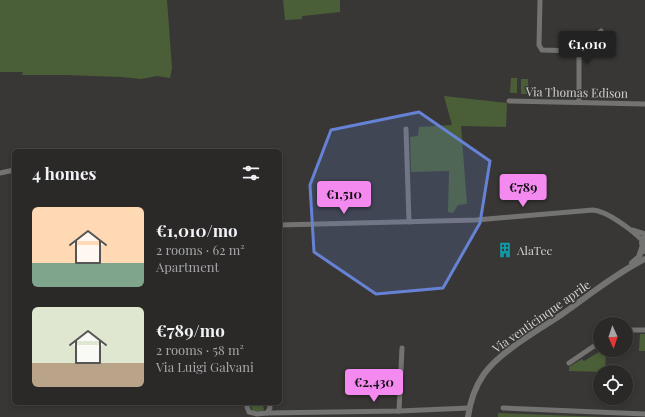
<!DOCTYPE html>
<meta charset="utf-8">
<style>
body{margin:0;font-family:"Playfair Display",serif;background:#373534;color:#f1f3f6;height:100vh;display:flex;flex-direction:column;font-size:15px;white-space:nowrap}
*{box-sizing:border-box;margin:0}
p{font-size:13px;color:#a6a6a8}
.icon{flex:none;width:22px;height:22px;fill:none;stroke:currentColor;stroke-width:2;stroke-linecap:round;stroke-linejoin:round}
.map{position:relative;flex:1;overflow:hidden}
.sheet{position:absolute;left:12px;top:149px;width:270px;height:256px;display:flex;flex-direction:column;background:#2b2928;border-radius:6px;box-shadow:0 2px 6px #0003,0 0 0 1px #474545}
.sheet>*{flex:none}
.needle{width:26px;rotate:177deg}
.fabs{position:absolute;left:593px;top:317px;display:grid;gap:8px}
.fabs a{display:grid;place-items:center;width:40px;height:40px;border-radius:50%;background:#2b2928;box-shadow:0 2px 6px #0003,0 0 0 1px #474545;font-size:20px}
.price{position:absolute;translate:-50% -34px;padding:0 9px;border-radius:4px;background:#f489f0;color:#111;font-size:13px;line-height:26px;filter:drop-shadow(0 1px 2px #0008)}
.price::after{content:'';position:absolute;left:50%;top:24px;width:12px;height:9px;margin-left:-6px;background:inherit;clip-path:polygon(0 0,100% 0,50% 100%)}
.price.active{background:#222;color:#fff}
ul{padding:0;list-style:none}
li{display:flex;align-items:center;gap:12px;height:100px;padding:0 20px}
li span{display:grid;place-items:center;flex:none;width:112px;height:80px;border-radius:6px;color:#555}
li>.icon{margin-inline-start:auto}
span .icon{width:48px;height:48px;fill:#fffc;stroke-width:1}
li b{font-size:17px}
h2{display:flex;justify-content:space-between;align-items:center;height:48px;padding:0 20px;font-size:17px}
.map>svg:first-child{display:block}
.green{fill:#4a5f38}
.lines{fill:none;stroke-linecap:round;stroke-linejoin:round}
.minor{stroke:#737371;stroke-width:5}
.tertiary{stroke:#737371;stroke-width:6}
.marked{fill:#6682d5;fill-opacity:0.2;stroke:#6682d5;stroke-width:3;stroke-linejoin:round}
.labels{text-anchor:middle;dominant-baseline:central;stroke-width:3;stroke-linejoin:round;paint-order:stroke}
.street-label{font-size:12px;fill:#d3d1d0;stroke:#393735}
.poi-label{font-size:12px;fill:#d3d1d0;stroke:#393735;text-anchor:start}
</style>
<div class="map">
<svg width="645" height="417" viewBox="0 0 645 417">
<rect width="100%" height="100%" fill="#393735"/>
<!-- green -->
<g class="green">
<path d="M0,0H167L172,68L170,78L157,76L141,79L122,77L65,75H22L23,72H0Z"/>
<path d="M283,0H340V12L302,16V19L285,20Z"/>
<path d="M511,78H517V93H510Z"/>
<rect x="521" y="79" width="7" height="15"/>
<path d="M444,96L507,103L506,127L461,126L467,204L458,205L453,213L448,212L449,171L411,172L410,137L418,136L419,127L452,125Z"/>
<path d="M626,333H629L628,350H606L605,372L569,371V367L582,359L584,361L602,350H626Z"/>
<path d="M640,334H645V351H639Z"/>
<path d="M254,404L263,405L264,410L262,411H253L251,407Z"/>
<path d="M498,413L604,417H498Z"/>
</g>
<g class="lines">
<!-- minor -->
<g class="minor">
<path d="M540,0L539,45L542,50L579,51"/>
<path d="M509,101L645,104"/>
<path d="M579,102V51L601,31"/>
<path d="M406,129L409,222"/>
<path d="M0,173L14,170"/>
<path d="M280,225L476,220L593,210C607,211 632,230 642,240"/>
<path d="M633,230L645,234"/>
<path d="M626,330H645"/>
<path d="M569,363L600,342"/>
<path d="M249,403L247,407L249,412L257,414L267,413L270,408L269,403"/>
<path d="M503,408L645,414"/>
<path d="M399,411L402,348"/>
<path d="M267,413L399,411L469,408"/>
</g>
<!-- tertiary -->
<g class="tertiary">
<path d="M644,251L642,243L645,236"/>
<path d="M632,263L639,257L642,248"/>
<path d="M468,417C470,402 475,387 484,374C501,351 537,331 561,315C588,296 615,274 645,259"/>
</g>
</g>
<!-- marked area -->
<path class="marked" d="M419,112L490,161L480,223L443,288L376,294L314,252L310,185L331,130Z"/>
<!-- icons -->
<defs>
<g id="building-bare" transform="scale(1.2)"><path d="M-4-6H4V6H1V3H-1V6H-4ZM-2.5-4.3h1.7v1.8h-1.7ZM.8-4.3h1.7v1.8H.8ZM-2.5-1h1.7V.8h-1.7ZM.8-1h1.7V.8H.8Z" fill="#0f9aa8" stroke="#393735" stroke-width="2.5" paint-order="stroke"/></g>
</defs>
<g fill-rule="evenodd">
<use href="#building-bare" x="505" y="250"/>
</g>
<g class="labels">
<!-- street labels -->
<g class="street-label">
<text transform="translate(577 92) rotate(1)">Via Thomas Edison</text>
<text transform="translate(541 316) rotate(-35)">Via venticinque aprile</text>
</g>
<!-- poi labels -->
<g class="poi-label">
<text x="517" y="250">AlaTec</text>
</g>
</g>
</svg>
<div class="fabs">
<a><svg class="needle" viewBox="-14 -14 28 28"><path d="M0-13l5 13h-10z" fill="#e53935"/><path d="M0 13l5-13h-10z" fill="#a6a6a8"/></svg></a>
<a><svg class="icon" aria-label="locate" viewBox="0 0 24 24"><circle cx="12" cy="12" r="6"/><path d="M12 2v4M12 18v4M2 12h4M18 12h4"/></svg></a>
</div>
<b class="price active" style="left:587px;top:65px">€1,010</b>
<b class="price" style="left:523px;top:208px">€789</b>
<b class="price" style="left:344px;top:215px">€1,510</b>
<b class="price" style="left:374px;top:403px">€2,430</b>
<section class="sheet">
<h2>4 homes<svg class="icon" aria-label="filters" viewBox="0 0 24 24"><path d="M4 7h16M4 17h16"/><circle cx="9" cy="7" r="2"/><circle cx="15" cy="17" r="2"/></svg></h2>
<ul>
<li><span style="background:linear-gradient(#ffd9b3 70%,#7fa58c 0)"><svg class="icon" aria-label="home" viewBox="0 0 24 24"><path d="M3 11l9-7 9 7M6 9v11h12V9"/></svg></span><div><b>€1,010/mo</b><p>2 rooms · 62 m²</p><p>Apartment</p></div></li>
<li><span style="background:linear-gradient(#dfe7d0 70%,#b9a48a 0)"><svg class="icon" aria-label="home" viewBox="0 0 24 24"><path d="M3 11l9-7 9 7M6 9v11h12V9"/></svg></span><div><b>€789/mo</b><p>2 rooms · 58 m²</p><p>Via Luigi Galvani</p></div></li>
</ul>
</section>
</div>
